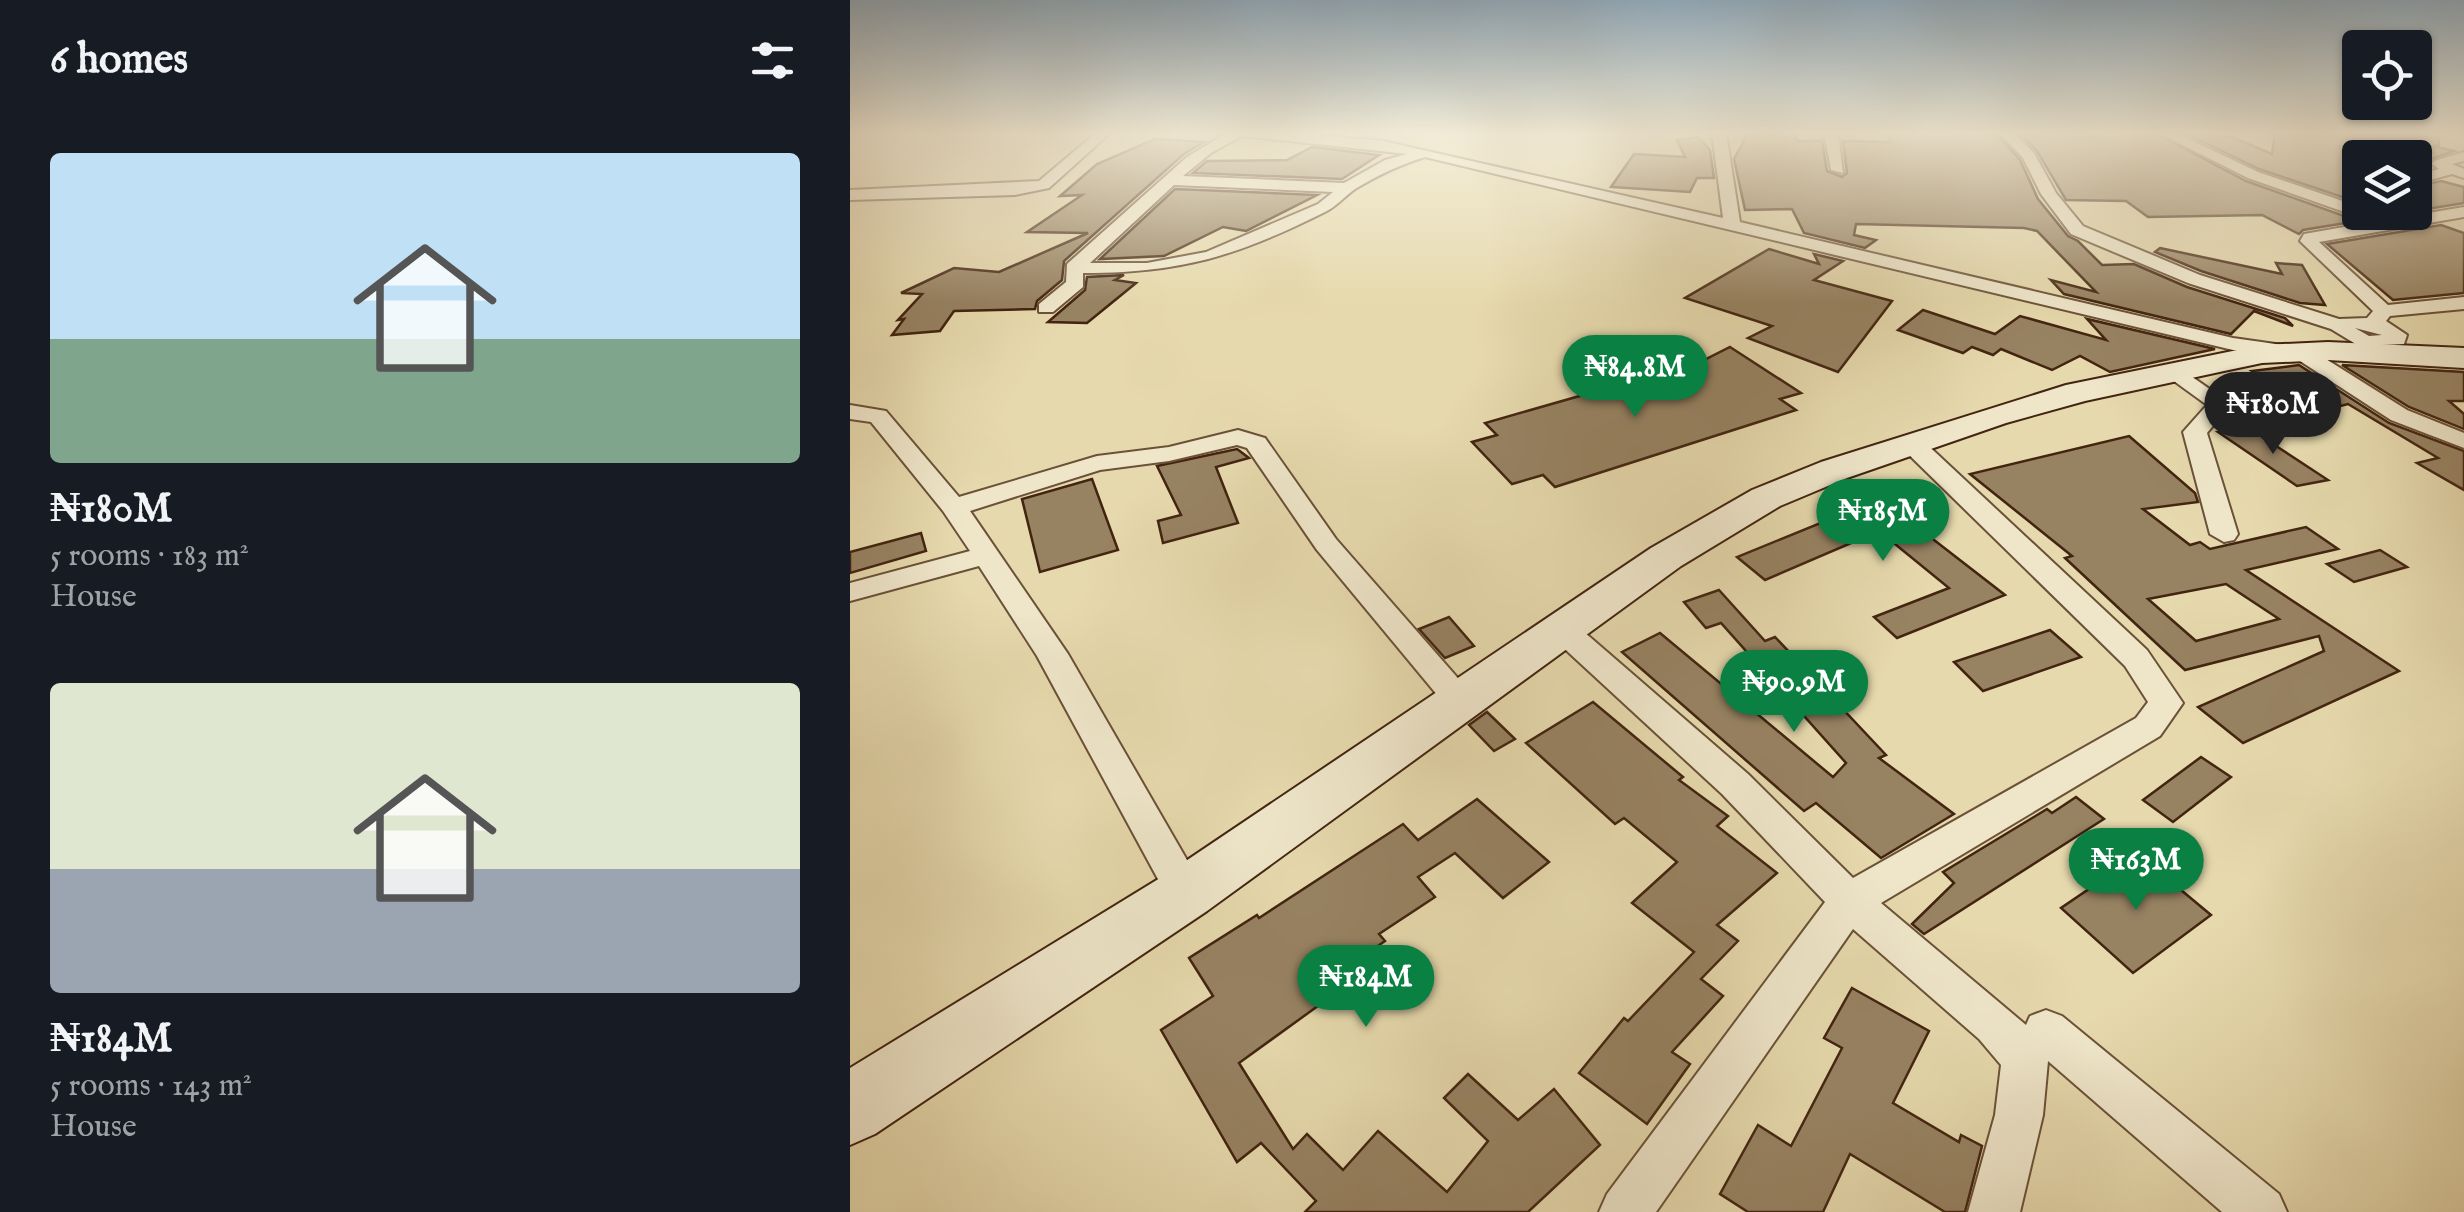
<!DOCTYPE html>
<meta charset="utf-8">
<style>
body{margin:0;font-family:"IM FELL English",serif;background:#242831;color:#f1f3f6;height:100vh;display:flex;flex-direction:column;font-size:38px;white-space:nowrap}
*{box-sizing:border-box;margin:0}
p{font-size:32px;color:#9ea1a6}
.icon{flex:none;width:55px;height:55px;fill:none;stroke:currentColor;stroke-width:2;stroke-linecap:round;stroke-linejoin:round}
.map{position:relative;flex:1;overflow:hidden}
.panel{display:flex;flex-direction:column;background:#171b24;width:850px}
.panel>*{flex:none}
.controls{position:absolute;left:1492px;top:30px;display:grid;gap:20px}
.controls a{display:grid;place-items:center;width:90px;height:90px;border-radius:10px;background:#171b24;box-shadow:0 2px 8px #0004;font-size:50px}
.price{position:absolute;translate:-50% -85px;padding:0 22px;border-radius:35px;background:#0b8043;color:#fff;font-size:32px;line-height:65px;filter:drop-shadow(0 2px 5px #0008)}
.price::after{content:'';position:absolute;left:50%;top:60px;width:30px;height:22px;margin-left:-15px;background:inherit;clip-path:polygon(0 0,100% 0,50% 100%)}
.price.selected{background:#222;color:#fff}
ul{padding:0;list-style:none}
li{display:grid;align-content:center;gap:20px;height:530px;padding:0 50px}
li span{display:grid;place-items:center;height:310px;border-radius:10px;color:#555}
li>.icon{margin-inline-start:auto}
span .icon{width:180px;height:180px;fill:#fffc;stroke-width:1}
li b{font-size:42px}
h2{display:flex;justify-content:space-between;align-items:center;height:120px;padding:0 50px;font-size:42px}
main{display:flex;flex:1;min-height:0}
.map>svg:first-child{display:block}
.building{fill:#978262;stroke:#422410;stroke-width:2.5;fill-rule:evenodd}
.lines{fill:none;stroke-linecap:round;stroke-linejoin:round}
.street-casing{stroke:#6b5137;stroke-width:4}
.secondary-casing{stroke:#422410;stroke-width:4}
.street{fill:#efe6ca;fill-rule:evenodd}
.secondary{fill:#efe6ca;fill-rule:evenodd}
</style>
<main>
<section class="panel">
<h2>6 homes<svg class="icon" aria-label="filters" viewBox="0 0 24 24"><path d="M4 7h16M4 17h16"/><circle cx="9" cy="7" r="2"/><circle cx="15" cy="17" r="2"/></svg></h2>
<ul>
<li><span style="background:linear-gradient(#bfe0f5 60%,#7fa58c 0)"><svg class="icon" aria-label="home" viewBox="0 0 24 24"><path d="M3 11l9-7 9 7M6 9v11h12V9"/></svg></span><div><b>₦180M</b><p>5 rooms · 183 m²</p><p>House</p></div></li>
<li><span style="background:linear-gradient(#dfe7d0 60%,#9aa5b1 0)"><svg class="icon" aria-label="home" viewBox="0 0 24 24"><path d="M3 11l9-7 9 7M6 9v11h12V9"/></svg></span><div><b>₦184M</b><p>5 rooms · 143 m²</p><p>House</p></div></li>
</ul>
</section>
<div class="map">
<svg width="1614" height="1212" viewBox="0 0 1614 1212">
<rect width="100%" height="100%" fill="#e6d9ad"/>
<filter id="stains"><feTurbulence type="fractalNoise" baseFrequency=".002" numOctaves="4"/><feColorMatrix values="0 0 0 0 .2 0 0 0 0 .09 0 0 0 0 .02 0 0 0 .5 -.17"/></filter>
<radialGradient id="worn" r=".72"><stop offset=".6" stop-color="#630" stop-opacity="0"/><stop offset="1" stop-color="#630" stop-opacity=".3"/></radialGradient>
<!-- building -->
<g class="building">
<path d="M898,133H945L947,141H972L977,171L992,177L997,173L993,141L1041,142L1036,133H1146L1170,160L1188,199L1218,236L1228,241L1252,265L1284,264L1337,287L1435,318L1443,326L1404,311L1381,334L1214,294L1201,280L1246,292L1187,231L1174,228L1006,224L1004,235L1026,240L1015,248L954,233L942,209L895,210L884,159Z"/>
<path d="M1170,133H1305L1396,181L1508,221L1453,230L1449,234L1412,215L1298,217L1276,201L1216,200L1187,151Z"/>
<path d="M1335,133L1382,137L1422,154L1425,133H1588L1589,145L1584,146L1604,151L1565,165V158H1510V203L1409,169Z"/>
<path d="M848,137L860,150L864,178H847L840,192L761,187L784,154L835,157L827,140Z"/>
<path d="M305,139L354,142L334,154L214,261L212,280L187,301L185,309L104,311L90,331L42,335L54,319L48,320L72,294L51,293L104,268L149,272L238,233L177,232L232,195L210,196L247,164Z"/>
<path d="M462,147L529,155L492,179L343,173L357,161L437,160Z"/>
<path d="M1591,181L1614,187V203L1565,211V187Z"/>
<path d="M325,189L467,195L396,231L373,227L314,256L250,259Z"/>
<path d="M1591,225L1614,233V293L1543,300L1477,244Z"/>
<path d="M1310,248L1432,274L1426,263L1452,265L1475,305L1450,303L1351,271L1305,252Z"/>
<path d="M919,249L969,264L964,254L993,261L964,280L1042,301L988,372L898,338L922,326L835,298Z"/>
<path d="M274,275L265,280L286,283L237,323L198,322L235,290L237,277Z"/>
<path d="M1073,310L1145,334L1170,316L1256,340L1237,319L1365,349L1260,372L1230,356L1202,370L1151,349L1143,355L1122,347L1113,353L1048,330Z"/>
<path d="M880,347L951,393L930,399L946,410L705,487L693,475L662,484L622,442L647,435L635,423L852,361Z"/>
<path d="M1449,365L1539,423L1614,451V490L1567,463L1588,458L1498,404L1436,420L1387,393L1423,384L1402,371Z"/>
<path d="M1492,365L1614,372V401H1599L1614,414V429L1559,407Z"/>
<path d="M1397,427L1478,480L1447,486L1368,432Z"/>
<path d="M1279,436L1345,493L1348,502L1293,509L1340,545L1350,542L1360,549L1456,527L1488,549L1396,570L1549,671L1393,743L1348,707L1474,651L1469,636L1335,670L1215,558L1222,556L1120,474ZM1376,584L1429,619L1346,641L1298,599Z"/>
<path d="M387,449L399,458L366,467L388,523L313,543L308,521L331,515L307,466Z"/>
<path d="M242,479L268,550L190,572L172,499Z"/>
<path d="M1027,500L1066,526L1155,595L1047,638L1024,617L1099,588L1029,531L915,580L887,557Z"/>
<path d="M71,533L76,551L0,573V552Z"/>
<path d="M1530,550L1557,567L1504,582L1477,564Z"/>
<path d="M869,590L915,641L925,637L1036,755L1029,758L1104,814L1031,858L966,803L954,811L772,652L810,633L983,777L996,763L871,623L856,628L834,602Z"/>
<path d="M599,617L624,646L595,658L569,629Z"/>
<path d="M1200,630L1231,657L1133,691L1104,662Z"/>
<path d="M743,702L833,777L829,780L878,816L867,826L927,873L867,925L888,941L851,979L873,996L822,1052L840,1064L797,1124L729,1073L774,1018L778,1021L844,952L782,903L827,862L774,818L765,824L676,743Z"/>
<path d="M637,712L665,739L644,751L619,725Z"/>
<path d="M1351,757L1381,777L1323,822L1293,800Z"/>
<path d="M1226,797L1254,819L1074,934L1062,924L1104,883L1093,872L1197,809L1202,813Z"/>
<path d="M627,799L699,862L653,898L605,853L568,877L585,897L529,934L535,941L462,991L472,1003L389,1063L443,1149L457,1134L493,1170L528,1131L597,1192L638,1141L594,1098L618,1074L668,1120L704,1089L750,1145L678,1212H455L466,1201L411,1143L387,1162L311,1030L363,996L339,958L407,915L409,918L553,824L568,840Z"/>
<path d="M1289,855L1361,915L1283,973L1211,908Z"/>
<path d="M1002,988L1079,1031L1043,1103L1109,1142L1111,1135L1132,1146L1115,1212H1095L1000,1154L973,1212H898L870,1194L908,1125L941,1146L992,1048L974,1038Z"/>
</g>
<g class="lines">
<!-- street casing -->
<g class="street-casing">
<g id="street">
<path d="M246,133H260L199,188L165,195L0,200V190L189,181Z"/>
<path d="M377,133H444L533,141L873,218L862,133H876L890,222L1383,338L1460,349L1557,410L1614,433V448L1541,420L1447,359L1383,350L575,157C549,165 528,175 505,189C495,196 486,207 475,212C387,256 331,273 233,273V287L203,312H189V304L216,282L217,264L337,157ZM392,136L557,154L535,160L494,183L333,176L361,153ZM324,185L483,192L468,204L356,252L297,263H240Z"/>
<path d="M974,133H988L993,173L981,170Z"/>
<path d="M1150,133H1164L1184,153L1206,193L1233,226L1350,275L1489,319L1517,318L1523,311L1450,241L1454,234L1523,222L1398,178L1309,133H1326L1408,172L1510,207V212H1526L1542,219L1614,207V217L1469,242L1538,305L1614,297V309L1540,316L1536,321L1557,335L1554,344L1509,346L1481,329L1338,283L1221,234L1191,194L1173,158ZM1505,328L1532,335L1519,336Z"/>
<path d="M1614,152V161L1602,164L1614,169V178L1602,174L1565,184V175L1589,169L1582,164L1584,161Z"/>
<path d="M1325,365L1381,404L1357,433L1388,534L1384,540L1374,542L1360,534L1333,432L1357,405L1317,376L1314,371Z"/>
<path d="M0,405L36,411L109,497L247,456L319,447L388,430L415,438L486,539L627,700L622,708L610,712L598,708L467,550L397,448L387,445L319,461L250,470L120,511L218,654L356,893L350,905L336,910L322,905L187,656L129,566L0,601V583L120,551L93,511L21,422L0,419Z"/>
<path d="M1061,436L1070,438L1297,650L1333,703L1310,736L1031,903L1176,1025L1180,1016L1196,1010L1212,1016L1429,1194L1437,1212H1372L1198,1061L1193,1115L1170,1212H1118L1145,1115L1151,1065L1129,1039L1003,929L806,1212H749L757,1194L975,902L872,794L704,639L700,632L704,625H726L898,774L1003,878L1286,718L1298,702L1275,666L1052,448L1049,443L1052,438Z"/>
</g>
</g>
<!-- secondary casing -->
<g class="secondary-casing">
<path id="secondary" d="M1478,342L1614,348V368L1478,360L1412,363L1374,371L1235,401L1156,423L997,478L930,506L831,566L357,911L25,1134L0,1145V1068L315,875L801,548L902,490L971,462L1216,385L1412,345Z"/>
</g>
<!-- street -->
<use href="#street" class="street"/>
<!-- secondary -->
<use href="#secondary" class="secondary"/>
</g>
<!-- sky -->
<linearGradient id="sky" x2="0" y2="1"><stop stop-color="#91aabb"/><stop offset="0.44" stop-color="#f4eeda"/><stop offset="1" stop-color="#f4eeda" stop-opacity="0"/></linearGradient>
<rect width="1614" height="303" fill="url(#sky)"/>
<rect width="100%" height="100%" filter="url(#stains)"/>
<rect width="100%" height="100%" fill="url(#worn)"/>
</svg>
<div class="controls">
<a><svg class="icon" aria-label="locate" viewBox="0 0 24 24"><circle cx="12" cy="12" r="6"/><path d="M12 2v4M12 18v4M2 12h4M18 12h4"/></svg></a>
<a><svg class="icon" aria-label="layers" viewBox="0 0 24 24"><path d="M12 4l9 5-9 5-9-5zM3 14l9 5 9-5"/></svg></a>
</div>
<b class="price" style="left:785px;top:420px">₦84.8M</b>
<b class="price selected" style="left:1423px;top:457px">₦180M</b>
<b class="price" style="left:1033px;top:564px">₦185M</b>
<b class="price" style="left:944px;top:735px">₦90.9M</b>
<b class="price" style="left:1286px;top:913px">₦163M</b>
<b class="price" style="left:516px;top:1030px">₦184M</b>
</div>
</main>
